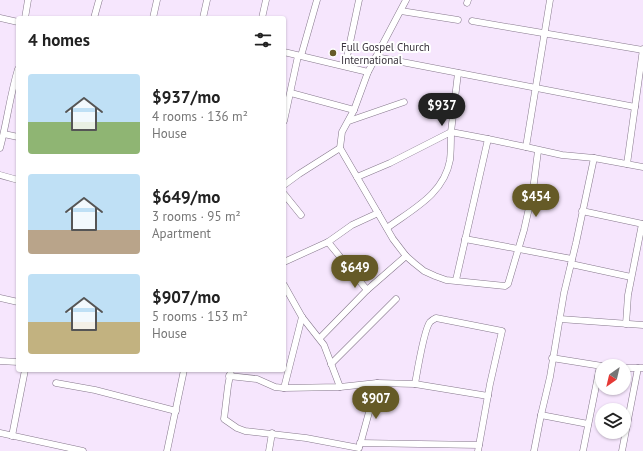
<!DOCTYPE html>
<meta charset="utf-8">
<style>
body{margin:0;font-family:"PT Sans",sans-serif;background:#f6f6f6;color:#222;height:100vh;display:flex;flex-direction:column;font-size:15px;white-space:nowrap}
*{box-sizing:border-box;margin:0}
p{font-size:13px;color:#767676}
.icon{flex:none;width:22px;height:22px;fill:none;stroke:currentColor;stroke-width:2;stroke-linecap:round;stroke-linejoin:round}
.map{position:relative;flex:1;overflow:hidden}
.details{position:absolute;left:16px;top:16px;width:270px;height:356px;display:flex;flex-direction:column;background:#fff;border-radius:4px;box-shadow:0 1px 3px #0004}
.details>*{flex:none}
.needle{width:26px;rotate:214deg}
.fabs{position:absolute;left:595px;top:359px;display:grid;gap:8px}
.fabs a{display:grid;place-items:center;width:36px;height:36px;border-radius:50%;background:#fff;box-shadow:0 1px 3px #0004;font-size:20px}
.price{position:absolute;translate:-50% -34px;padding:0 9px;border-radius:14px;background:#655a27;color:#fff;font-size:13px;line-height:26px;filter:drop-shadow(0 1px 2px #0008)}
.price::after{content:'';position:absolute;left:50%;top:24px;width:12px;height:9px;margin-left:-6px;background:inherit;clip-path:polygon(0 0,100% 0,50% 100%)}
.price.current{background:#222;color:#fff}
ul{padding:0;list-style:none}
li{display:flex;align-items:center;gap:12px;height:100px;padding:0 12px}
li span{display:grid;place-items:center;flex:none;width:112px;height:80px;border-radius:4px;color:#555}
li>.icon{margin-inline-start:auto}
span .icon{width:48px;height:48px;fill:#fffc;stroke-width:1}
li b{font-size:17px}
h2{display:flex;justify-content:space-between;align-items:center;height:48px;padding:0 12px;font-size:17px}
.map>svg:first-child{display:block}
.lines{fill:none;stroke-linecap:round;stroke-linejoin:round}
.minor-casing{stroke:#86788c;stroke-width:7}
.minor{stroke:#fff;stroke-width:6}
.poi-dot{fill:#655a27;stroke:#fff;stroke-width:1.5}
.labels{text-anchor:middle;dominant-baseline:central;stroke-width:4;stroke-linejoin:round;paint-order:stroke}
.poi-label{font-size:11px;fill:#3a343d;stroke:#fff;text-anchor:start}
</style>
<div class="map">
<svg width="643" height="451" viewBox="0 0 643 451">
<rect width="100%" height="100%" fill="#f6e6fd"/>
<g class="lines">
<!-- minor casing -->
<g class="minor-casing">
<g id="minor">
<path d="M406,0L368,72L354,110L342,132L340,148L393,239L406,256L414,263L424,271L435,276L446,280L505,286L508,284L524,230L533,190L538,151"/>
<path d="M550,0L526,147L562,155L594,158L643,167"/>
<path d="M467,3L468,0"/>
<path d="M401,11L458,20"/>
<path d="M0,18L18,22"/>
<path d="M25,18L28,0"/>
<path d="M94,18L99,0"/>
<path d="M153,18L157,0"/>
<path d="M203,18L207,0"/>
<path d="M262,18L266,0"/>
<path d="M472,21L643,50"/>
<path d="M284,52L368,72"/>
<path d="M301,56L317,0"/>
<path d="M376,57L635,107"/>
<path d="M345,66L359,0"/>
<path d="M458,73L451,132L488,139"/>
<path d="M291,93L354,110"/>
<path d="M284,121L298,56"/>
<path d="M349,121L404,102"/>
<path d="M4,134L18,137"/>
<path d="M0,148C7,122 10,95 18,69"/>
<path d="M627,164L643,49"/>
<path d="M0,175L18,180"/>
<path d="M357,177L390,163L451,132C451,141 451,151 450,160C444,194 413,209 387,228"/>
<path d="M284,185L299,174L340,148"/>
<path d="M284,194L301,215"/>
<path d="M582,211L643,224"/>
<path d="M465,239L572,259"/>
<path d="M328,242L367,290"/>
<path d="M284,262L328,242L352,225L378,213"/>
<path d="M571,264L631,277"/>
<path d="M456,280L488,139L526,147"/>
<path d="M284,285L302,317L324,345L340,387"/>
<path d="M0,298L18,302"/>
<path d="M560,319L643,325"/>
<path d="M626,324L628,295L642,224"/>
<path d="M320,338L367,290L406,256"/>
<path d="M552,358L602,366"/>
<path d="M0,361L18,362"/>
<path d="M331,364L396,299"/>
<path d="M624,368H643"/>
<path d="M231,370L228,386L224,419L237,428L245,431L306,438L359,448"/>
<path d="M229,376L257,379L275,387L284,388L340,387L377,383L415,384L488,396"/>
<path d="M56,383L95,390L176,411"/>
<path d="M415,384C417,373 424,329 430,322C432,320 434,319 436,318L502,331L490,384L478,451"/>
<path d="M284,388L302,317"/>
<path d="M541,415L588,424"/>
<path d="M0,433L83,451"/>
<path d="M12,436L25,370"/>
<path d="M360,443L479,445"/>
<path d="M360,445L377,383"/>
<path d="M167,451L184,370"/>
<path d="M269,451L272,433"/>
<path d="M534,451L541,415L550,377L564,293L576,243L594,158"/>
<path d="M583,451L600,366"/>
<path d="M622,451L638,368"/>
</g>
</g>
<!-- minor -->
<use href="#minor" class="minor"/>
</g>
<!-- markers -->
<circle class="poi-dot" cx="333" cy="53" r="4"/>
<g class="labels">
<!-- poi labels -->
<g class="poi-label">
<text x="341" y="47">Full Gospel Church<tspan x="341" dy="13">International</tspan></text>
</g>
</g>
</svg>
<div class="fabs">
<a><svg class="needle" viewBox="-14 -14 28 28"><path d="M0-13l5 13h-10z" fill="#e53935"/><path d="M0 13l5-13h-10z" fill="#767676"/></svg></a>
<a><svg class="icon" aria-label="layers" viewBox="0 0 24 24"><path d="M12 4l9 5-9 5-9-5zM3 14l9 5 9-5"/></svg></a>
</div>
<b class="price current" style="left:442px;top:127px">$937</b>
<b class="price" style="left:536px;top:218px">$454</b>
<b class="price" style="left:355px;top:289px">$649</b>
<b class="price" style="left:376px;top:420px">$907</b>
<section class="details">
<h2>4 homes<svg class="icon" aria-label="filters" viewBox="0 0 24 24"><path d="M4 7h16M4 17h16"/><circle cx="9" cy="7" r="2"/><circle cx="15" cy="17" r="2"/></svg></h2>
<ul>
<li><span style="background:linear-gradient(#bfe0f5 60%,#8fb573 0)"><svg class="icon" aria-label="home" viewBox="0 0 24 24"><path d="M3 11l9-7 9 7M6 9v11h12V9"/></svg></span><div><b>$937/mo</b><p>4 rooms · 136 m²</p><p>House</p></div></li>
<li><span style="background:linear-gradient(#bfe0f5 70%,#b9a48a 0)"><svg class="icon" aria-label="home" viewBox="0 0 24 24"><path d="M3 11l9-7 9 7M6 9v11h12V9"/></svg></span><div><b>$649/mo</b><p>3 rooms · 95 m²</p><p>Apartment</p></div></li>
<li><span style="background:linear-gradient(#bfe0f5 60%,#c2b280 0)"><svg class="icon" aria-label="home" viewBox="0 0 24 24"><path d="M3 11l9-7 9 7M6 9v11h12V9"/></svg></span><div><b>$907/mo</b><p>5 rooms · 153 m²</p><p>House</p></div></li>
</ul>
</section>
</div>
